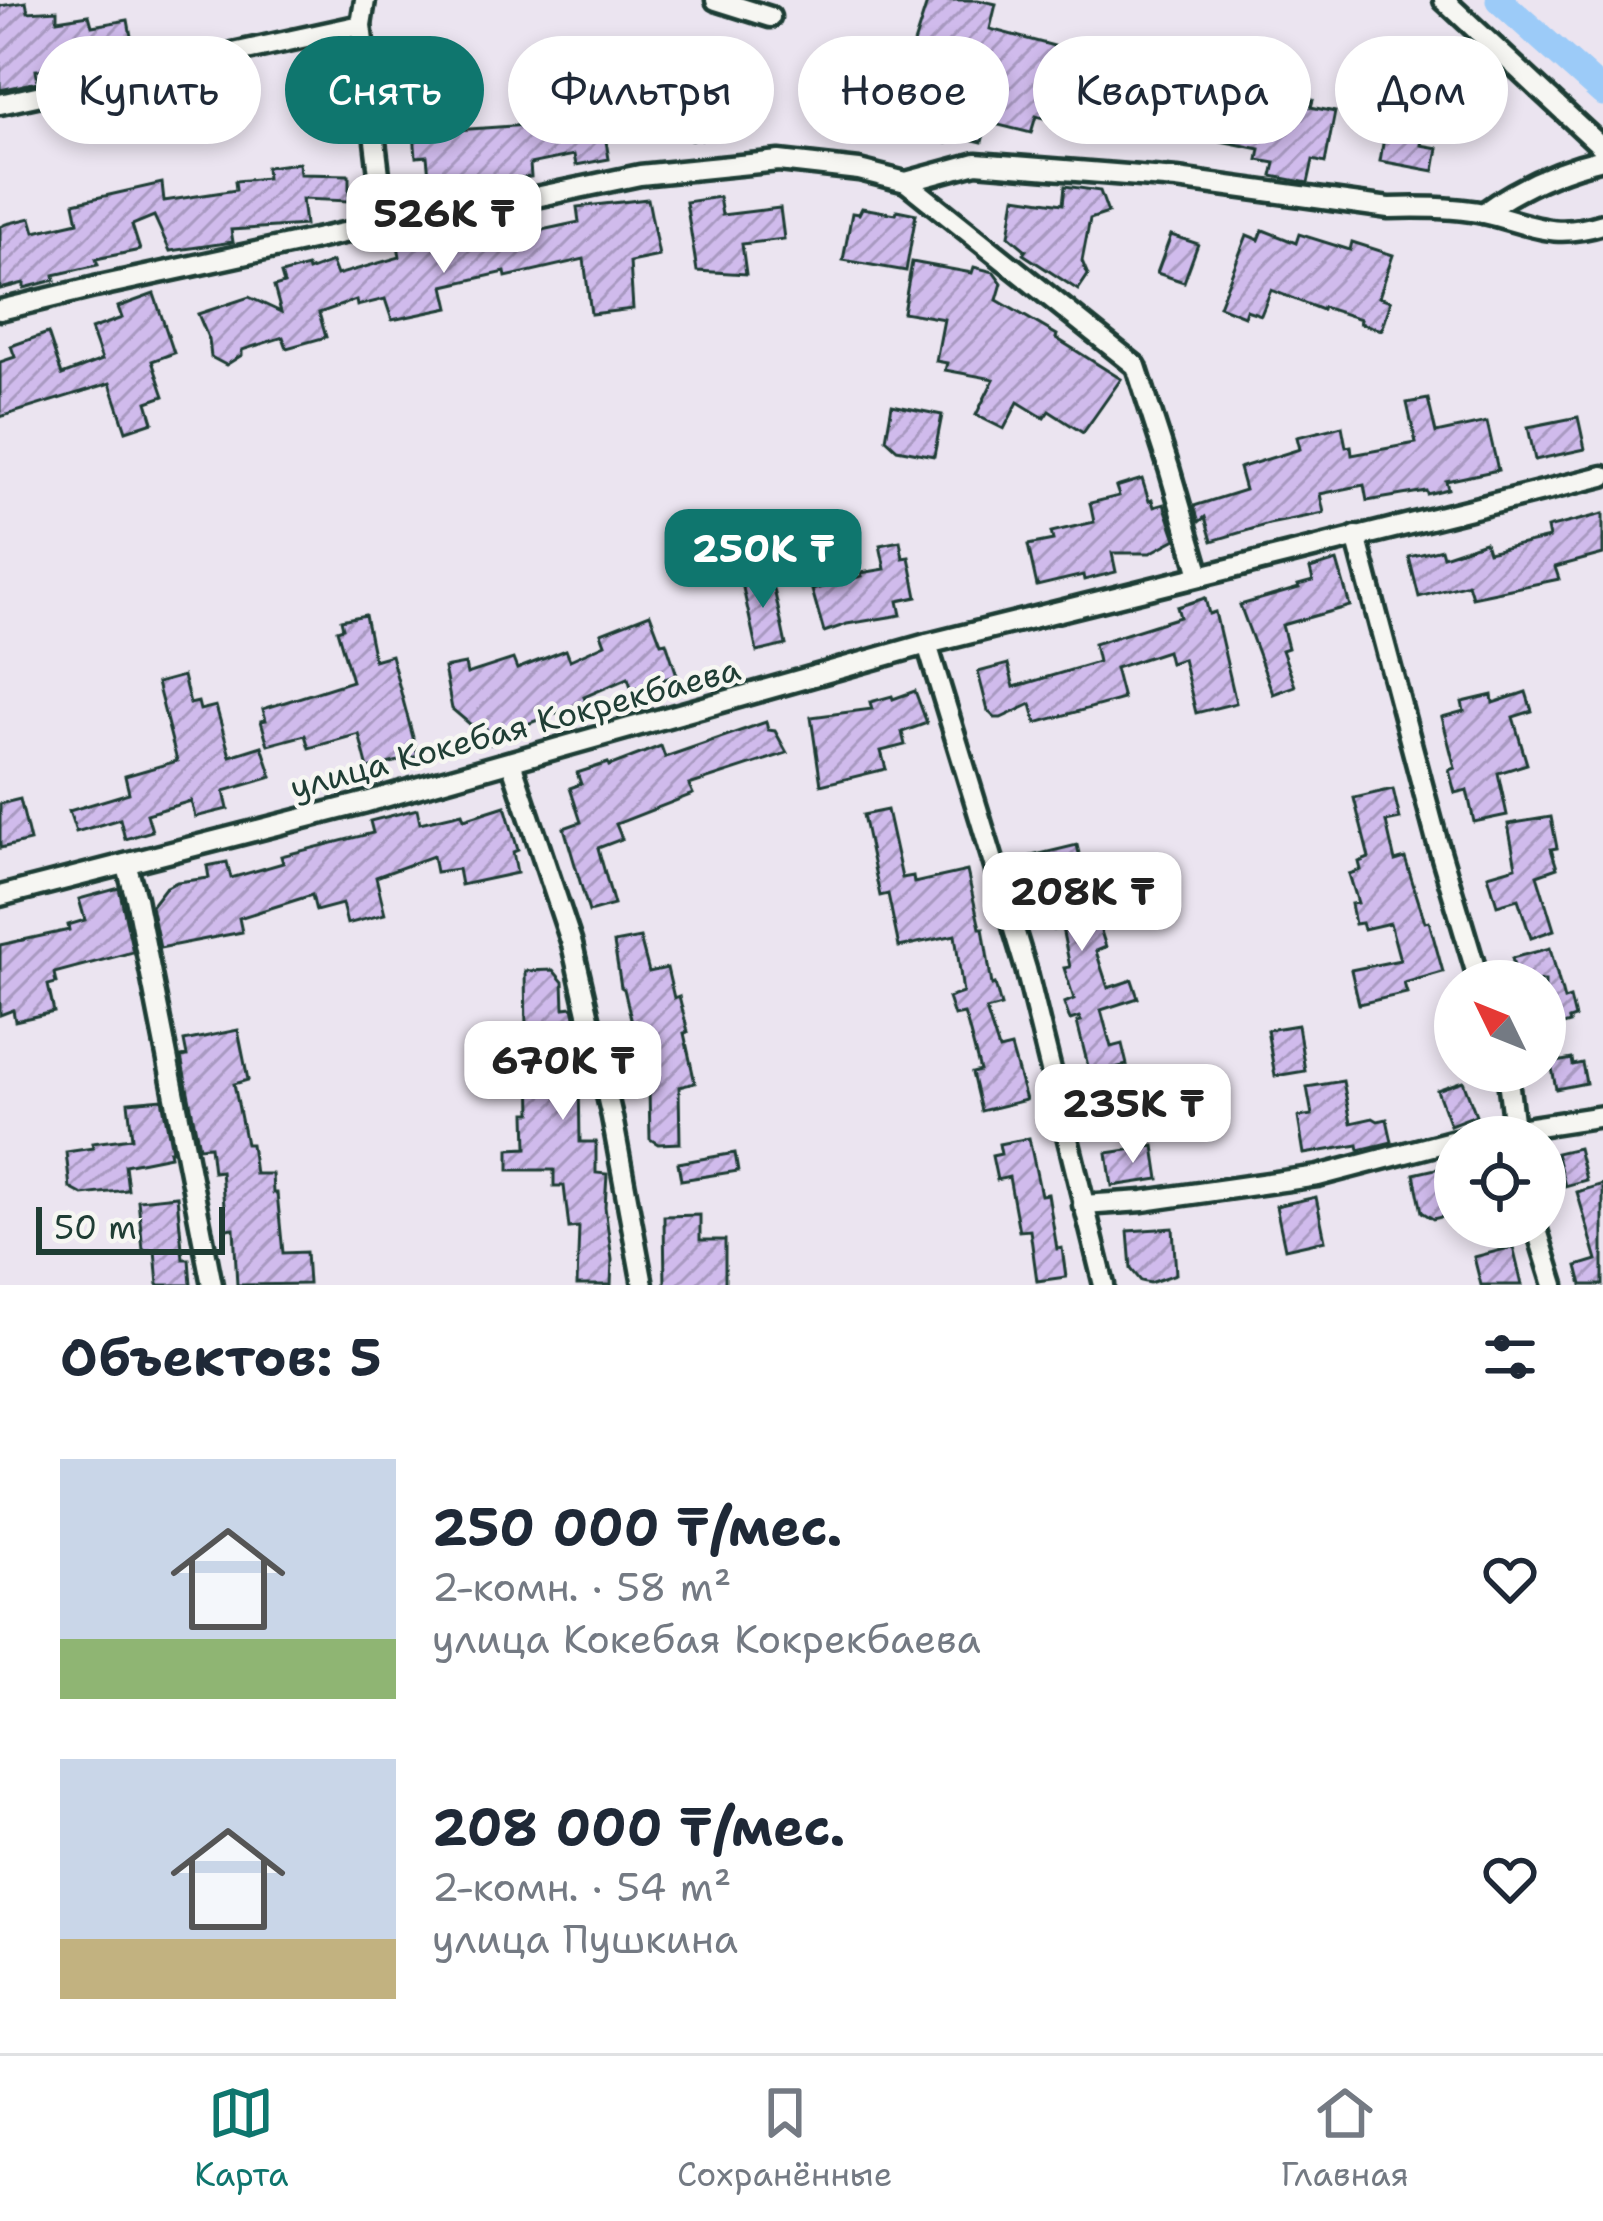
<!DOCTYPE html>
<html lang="ru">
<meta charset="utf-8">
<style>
body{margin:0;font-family:"Shantell Sans",sans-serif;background:#f2f2f3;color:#1f2937;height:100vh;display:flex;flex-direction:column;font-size:45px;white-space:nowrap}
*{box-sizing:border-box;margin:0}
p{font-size:39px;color:#747a83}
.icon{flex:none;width:66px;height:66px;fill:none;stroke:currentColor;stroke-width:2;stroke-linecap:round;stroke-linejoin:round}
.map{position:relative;height:1285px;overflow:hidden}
.details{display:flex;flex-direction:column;background:#fff;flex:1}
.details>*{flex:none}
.top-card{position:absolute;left:36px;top:36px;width:1533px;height:108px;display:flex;gap:24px}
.needle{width:78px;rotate:313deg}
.tools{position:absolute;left:1434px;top:960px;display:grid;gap:24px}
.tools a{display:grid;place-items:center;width:132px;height:132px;border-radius:50%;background:#fff;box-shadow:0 6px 18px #0003;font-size:60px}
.scale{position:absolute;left:36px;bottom:30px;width:189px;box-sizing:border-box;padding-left:12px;border:6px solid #1f3d34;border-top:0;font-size:33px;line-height:42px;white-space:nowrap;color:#1f3d34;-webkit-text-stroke:9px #f6f6f2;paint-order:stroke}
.price{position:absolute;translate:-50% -102px;padding:0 27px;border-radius:24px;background:#fff;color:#222;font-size:39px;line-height:78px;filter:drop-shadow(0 3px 6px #0008)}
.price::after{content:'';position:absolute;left:50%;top:72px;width:36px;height:27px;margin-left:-18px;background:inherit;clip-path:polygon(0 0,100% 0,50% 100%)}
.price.current{background:#0f766e;color:#fff}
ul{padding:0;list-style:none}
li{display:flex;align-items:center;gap:36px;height:300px;padding:0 60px}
li span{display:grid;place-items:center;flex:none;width:336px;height:240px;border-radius:0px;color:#555}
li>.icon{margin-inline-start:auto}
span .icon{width:144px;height:144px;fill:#fffc;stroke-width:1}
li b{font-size:51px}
h2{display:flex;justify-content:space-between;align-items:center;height:144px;padding:0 60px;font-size:51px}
.pill{padding:0 42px;border-radius:54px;background:#fff;box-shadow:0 6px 18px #0003;font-size:42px;line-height:108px}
.pill.current{background:#0f766e;color:#fff}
.tab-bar{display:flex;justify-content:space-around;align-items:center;height:168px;border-top:3px solid #e0e1e3;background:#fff;font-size:33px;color:#747a83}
.tab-bar a{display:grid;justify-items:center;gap:6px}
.tab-bar .current{color:#0f766e}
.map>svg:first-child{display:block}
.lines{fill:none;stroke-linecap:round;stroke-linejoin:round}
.canal{stroke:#9ccbf8;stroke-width:27}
.building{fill:url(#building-hatch);stroke:#1f3d34;stroke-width:3}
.street-casing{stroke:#1f3d34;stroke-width:27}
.street{stroke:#f6f6f2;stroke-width:18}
.labels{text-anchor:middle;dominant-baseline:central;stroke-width:9;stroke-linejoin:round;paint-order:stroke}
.street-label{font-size:33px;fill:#1f3d34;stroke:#f6f6f2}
</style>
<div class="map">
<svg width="1603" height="1285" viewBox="0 0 1603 1285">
<defs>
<pattern id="building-hatch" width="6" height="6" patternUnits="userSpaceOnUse" patternTransform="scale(3)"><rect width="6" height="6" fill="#d0bbec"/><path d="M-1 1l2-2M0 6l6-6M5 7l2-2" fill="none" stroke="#a899c0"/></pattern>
</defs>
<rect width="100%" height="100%" fill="#ebe4f0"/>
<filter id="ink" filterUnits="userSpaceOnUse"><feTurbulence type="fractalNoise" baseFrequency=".00833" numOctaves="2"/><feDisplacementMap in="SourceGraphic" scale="24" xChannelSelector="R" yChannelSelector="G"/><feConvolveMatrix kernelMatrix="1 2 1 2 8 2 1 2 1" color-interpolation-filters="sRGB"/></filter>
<g filter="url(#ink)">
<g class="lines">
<!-- canal -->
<path class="canal" d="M1499,0L1603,93"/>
</g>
<!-- building -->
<g class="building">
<path d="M928,0H978L996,4L990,29L1054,46V49L1078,54L1079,59L1115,67L1122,47L1155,58L1137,133L1078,119L1073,122H1059L1036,116L1031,133L987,122L982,142L948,134L946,143L910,133L894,122L904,75Z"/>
<path d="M26,2L28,12L57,10V20L89,15L92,26L128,20L135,58L75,69V67L36,70L38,82L0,90V6Z"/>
<path d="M750,59L754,119L730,121L731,137L691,140L688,102L705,101L710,93L717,89L731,67L730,61Z"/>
<path d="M821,71L863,74L861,109L820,107Z"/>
<path d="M1273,91L1313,100L1311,107L1335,112L1325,163L1313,160L1308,183L1272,176L1275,163L1258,160L1260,149L1206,138L1207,134L1176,129L1182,96L1268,114Z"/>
<path d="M600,105L609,159L576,165L574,155L530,164L531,177L430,187L427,156L416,157L414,133L527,125L528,118Z"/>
<path d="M1385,132L1422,139L1421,145L1438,148L1434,171L1380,161Z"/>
<path d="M299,163L300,174L349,175V201L302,199L305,225L231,230L233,242L170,251L154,216L132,225L140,250L96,259L98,265L54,275L55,280L24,288V283L0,289V227L6,224L31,218L35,232L78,222L74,203L162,183L164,201L236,190L235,181L267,178L266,167Z"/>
<path d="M1065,186L1100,191L1108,213L1090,219L1082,261L1088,275L1078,290L1023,254L1026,250L1009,236L1015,197L1063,204Z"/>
<path d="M719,197L722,215L780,208L784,239L742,244L746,274L697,271L686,202Z"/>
<path d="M648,199L659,256L630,262L633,309L591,314L584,259L506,277L505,272L444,286L449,308L392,320L385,299L357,306L356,300L319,313L326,337L287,348L283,337L242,350V355L226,365L211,357L209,340L198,314L249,297L281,312L274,287L284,284L281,274L307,267L308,271L332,262L337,275L400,257L398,245L511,221L514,236L579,222L577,207Z"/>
<path d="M862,208L896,214L897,210L916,214L906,271L843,260L852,213L859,214Z"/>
<path d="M1263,230L1296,243L1299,234L1350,250L1352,242L1393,255L1379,297L1391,301L1382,330L1360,323L1361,319L1323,307L1322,310L1271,290L1261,315L1246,310L1244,316L1219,306L1247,235L1259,240Z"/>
<path d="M1171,235L1198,244L1184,282L1157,273Z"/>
<path d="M912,262L972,273L974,267L994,272L1002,283L997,300L1057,335L1056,338L1121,379L1083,433L1049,411L1044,418L1018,402L1004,429L976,415L994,379L945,370L947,363L936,361L944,319L903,312Z"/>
<path d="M154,294L174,353L152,361L164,396L147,402L153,422L126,431L110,383L0,417V362L15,357L11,346L48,333L62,375L102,360L91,329L122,318L118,307Z"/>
<path d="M1428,399L1436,433L1487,422L1498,470L1446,481L1448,489L1427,494L1426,491L1367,501L1364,485L1320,494L1324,513L1269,524L1212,541L1205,517L1199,522L1194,506L1245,490L1239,468L1300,449L1297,437L1342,426L1346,447L1351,446L1352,455L1416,443L1407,403Z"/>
<path d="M892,405L942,415L934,456L897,449L886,439Z"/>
<path d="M1578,417L1585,449L1535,460L1528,427Z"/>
<path d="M1142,479L1149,501L1152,500L1154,507L1164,504L1176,539L1150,553H1112L1116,572L1084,580L1083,575L1037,586L1028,545L1053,540L1051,532L1094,522L1090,503L1119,496L1116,487Z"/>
<path d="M1603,514V554L1555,567L1559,579L1472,597L1468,584L1419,597L1409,557L1441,549L1443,556L1485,542L1488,552L1549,538L1547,528Z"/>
<path d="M900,541L903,558L909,557L917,597L898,601L901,615L847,624L824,632L812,590L862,576L861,573L885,569L880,545Z"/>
<path d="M1337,561L1350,606L1282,625L1288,648L1282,650L1295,686L1273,694L1240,605L1299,588L1298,585L1313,581L1310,569Z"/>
<path d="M766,569L770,589H774L786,645L757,652L740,574Z"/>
<path d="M1205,598L1209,614L1215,612L1236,703L1196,713L1183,659L1170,663L1167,651L1115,668L1123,699L1036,723L1031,704L1001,718H995L988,711L978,672L1008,664L1014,687L1098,662L1094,644L1180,617L1177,607Z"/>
<path d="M650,614L661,643L666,642L677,675L632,690L628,678L584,697L586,702L522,726L524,732L491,744L484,722L471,725L452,709L444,668L465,664L467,674L513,659L517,669L566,650L570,660L605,644L601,633Z"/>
<path d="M365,615L374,660L391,655L418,756L368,769L359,734L309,748L305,735L268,745L261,721L266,720L263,709L352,681L337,630L343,628L341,620Z"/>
<path d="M183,676L190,704L198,702L200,710L216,706L230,756L262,746L272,777L224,791L228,809L195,817L191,801L147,814L152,831L125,839L120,819L76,832L69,811L129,793L125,776L177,761L157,683Z"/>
<path d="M915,691L927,723L902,732L905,745L881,751L886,769L821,785L811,717L872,709L870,702L892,696L893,699Z"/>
<path d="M1526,692L1532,711L1513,717L1527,764L1498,773L1507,815L1474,822L1467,790L1455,793L1449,770L1455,768L1442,717L1464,711L1462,702L1492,695L1493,703Z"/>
<path d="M766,722L768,730L775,731L787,753L689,785L693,794L616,824L622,839L598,848L614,905L589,912L564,828L581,822L570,788L581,784L577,773L608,763L609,766L661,746L665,757Z"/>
<path d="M1393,789L1400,819L1386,822L1395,861L1405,858L1425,922L1429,921L1443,972L1404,983L1407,993L1359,1004L1351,970L1400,960L1390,923L1364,929L1362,923L1355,924L1351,904L1358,903L1349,874L1361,870L1359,862L1369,858L1354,798Z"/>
<path d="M20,799L30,841L0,848V804Z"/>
<path d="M505,806L518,850L513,852L517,873L461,885L458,869L436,872L433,856L376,877L385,914L347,924L342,904L316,911L312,895L239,918L242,932L160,948L151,906L165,888L177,882L209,878L207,866L227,862L231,878L283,863L281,856L373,833L370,821L417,809L420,823L462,813L464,819Z"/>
<path d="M887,810L902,878L913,876L914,883L967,871L980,928H983L992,985L995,984L1001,1006L986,1010L999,1050L1011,1047L1026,1100L981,1111L972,1073L980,1071L967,1022L964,1014L954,1016L948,998L963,993L955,935L899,947L888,894L880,896L863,815Z"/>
<path d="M1551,817L1557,848L1551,849L1557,868L1537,875L1554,930L1531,938L1518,899L1497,905L1488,875L1516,867L1508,824Z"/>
<path d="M1077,845L1089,895L1094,894L1101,924L1099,925L1106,947L1096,951L1108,988L1132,980L1138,998L1101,1010L1111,1047L1122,1044L1127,1065L1090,1074L1077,1022L1081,1021L1079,1017L1070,1020L1064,1003L1074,999L1064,968L1070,967L1062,928L1053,930L1043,888L1039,889L1031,856Z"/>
<path d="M119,888L133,952L54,973L56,983L48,985L54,1012L15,1021L13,1010L0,1015V945L69,930L68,925L85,920L79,899Z"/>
<path d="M640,938L649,972L667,968L674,998L679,996L688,1032L684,1033L695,1083L679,1087L680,1143L658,1144L650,1139L649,1089L644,1090L638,1062L641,1061L624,989L621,987L614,943Z"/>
<path d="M1550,948L1564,1000L1570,998L1575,1018L1569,1020L1570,1023L1553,1028L1552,1024L1545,1026V981H1518L1512,958Z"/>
<path d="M553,970L563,982L564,1008L573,1007L580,1040L581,1056H584L589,1078H579L580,1142H596V1173L607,1174L605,1207L612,1260L611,1285H577L579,1227L569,1228L564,1186H554V1170H509V1149L527,1148L526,1113H532L530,1030H526L525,971Z"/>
<path d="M1298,1025L1305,1071L1275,1076L1267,1030Z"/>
<path d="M238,1030L248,1080L234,1084L246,1144H251L255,1174H272L273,1193H277L283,1253L306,1252L308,1284L237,1285L234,1228L226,1229L221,1171L213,1172L210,1146L199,1147L181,1057L187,1056L184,1041Z"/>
<path d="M1572,1059L1573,1065L1582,1063L1586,1083L1556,1089L1551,1063Z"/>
<path d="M1343,1081L1351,1123L1373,1118L1378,1121L1387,1119L1392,1142L1359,1150L1358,1145L1304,1154L1298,1117L1312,1115L1307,1087Z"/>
<path d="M1463,1081L1476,1115L1450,1125L1437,1090Z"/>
<path d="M162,1099L172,1151H169L170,1156L125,1165L128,1190L83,1195L70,1188L66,1152L93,1148L92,1143L132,1138L128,1102Z"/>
<path d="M1029,1138L1041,1195L1048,1194L1057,1249L1062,1248L1066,1277L1037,1281L1030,1230L1019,1231L1009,1177L997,1180L992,1156L1001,1154L999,1144Z"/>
<path d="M1154,1146L1159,1179L1112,1186L1107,1153Z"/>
<path d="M1578,1148L1586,1180L1565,1186L1556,1153Z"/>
<path d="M735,1153L738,1171L681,1180L678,1163Z"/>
<path d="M1444,1167L1454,1214L1433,1219L1422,1212L1414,1174Z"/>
<path d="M1603,1184V1285H1582L1577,1266L1597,1260L1577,1192Z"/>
<path d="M177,1196L183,1259H189L191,1285H158L155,1250H143L138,1200Z"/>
<path d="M1316,1197L1325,1240L1285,1249L1276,1206Z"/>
<path d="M700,1215V1240H725V1285H665L664,1216Z"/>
<path d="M1173,1228L1176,1274L1150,1283L1141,1281L1131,1269L1128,1231Z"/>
<path d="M1513,1247L1522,1285H1481L1474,1257Z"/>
</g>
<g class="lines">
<!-- street casing -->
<g class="street-casing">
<g id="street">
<path d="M365,0L361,25L385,224"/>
<path d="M716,0L770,17"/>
<path d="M1444,0L1603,148"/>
<path d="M0,104L361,25"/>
<path d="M906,182L1136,366L1169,468L1200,575"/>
<path d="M1483,213C1518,188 1560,169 1603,159"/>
<path d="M0,310L95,287L385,224L498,205L640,175L779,161L859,170L906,182L976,163L1177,179L1389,208C1420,207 1453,207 1483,213C1531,224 1551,240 1603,224"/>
<path d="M1356,536L1437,841L1479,981"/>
<path d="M927,644L1026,969L1104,1285"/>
<path d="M511,762L572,944L612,1117L643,1285"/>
<path d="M126,864L136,898L212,1285"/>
<path d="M0,896L363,803L927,644L1603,476"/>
<path d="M1507,1071L1515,1137"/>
<path d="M1466,1137L1603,1116"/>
<path d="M1083,1205L1143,1201L1318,1176L1455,1140"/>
<path d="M1536,1227L1554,1285"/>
</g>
</g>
<!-- street -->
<use href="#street" class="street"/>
</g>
</g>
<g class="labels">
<!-- street labels -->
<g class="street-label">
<text transform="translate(515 728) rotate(-15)">улица Кокебая Кокрекбаева</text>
</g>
</g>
</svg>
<div class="tools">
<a><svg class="needle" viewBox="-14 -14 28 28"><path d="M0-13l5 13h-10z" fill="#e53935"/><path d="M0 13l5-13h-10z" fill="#747a83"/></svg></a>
<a><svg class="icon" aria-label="locate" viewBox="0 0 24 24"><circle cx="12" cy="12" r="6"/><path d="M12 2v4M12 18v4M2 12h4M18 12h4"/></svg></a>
</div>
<div class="scale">50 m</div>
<b class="price" style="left:444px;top:276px">526K ₸</b>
<b class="price current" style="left:763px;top:611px">250K ₸</b>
<b class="price" style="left:1082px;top:954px">208K ₸</b>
<b class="price" style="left:563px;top:1123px">670K ₸</b>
<b class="price" style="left:1133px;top:1166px">235K ₸</b>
<div class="top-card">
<a class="pill">Купить</a>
<a class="pill current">Снять</a>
<a class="pill">Фильтры</a>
<a class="pill">Новое</a>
<a class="pill">Квартира</a>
<a class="pill">Дом</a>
</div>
</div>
<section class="details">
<h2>Объектов: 5<svg class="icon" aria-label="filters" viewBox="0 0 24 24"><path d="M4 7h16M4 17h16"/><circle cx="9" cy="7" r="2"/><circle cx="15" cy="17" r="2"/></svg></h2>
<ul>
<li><span style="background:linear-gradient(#c9d6e8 75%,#8fb573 0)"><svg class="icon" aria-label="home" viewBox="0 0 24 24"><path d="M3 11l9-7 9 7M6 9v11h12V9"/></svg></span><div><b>250 000 ₸/мес.</b><p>2-комн. · 58 m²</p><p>улица Кокебая Кокрекбаева</p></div><svg class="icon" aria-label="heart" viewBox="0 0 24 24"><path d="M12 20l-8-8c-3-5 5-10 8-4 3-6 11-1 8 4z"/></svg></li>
<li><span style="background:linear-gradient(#c9d6e8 75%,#c2b280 0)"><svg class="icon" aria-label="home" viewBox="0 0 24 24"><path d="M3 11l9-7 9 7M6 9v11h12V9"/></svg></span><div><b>208 000 ₸/мес.</b><p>2-комн. · 54 m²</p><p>улица Пушкина</p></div><svg class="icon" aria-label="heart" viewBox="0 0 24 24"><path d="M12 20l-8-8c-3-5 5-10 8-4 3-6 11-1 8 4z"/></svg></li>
</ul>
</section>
<nav class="tab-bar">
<a class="current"><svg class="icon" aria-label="map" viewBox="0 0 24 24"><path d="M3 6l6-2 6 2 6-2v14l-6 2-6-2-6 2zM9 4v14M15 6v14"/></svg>Карта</a>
<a><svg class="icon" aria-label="saved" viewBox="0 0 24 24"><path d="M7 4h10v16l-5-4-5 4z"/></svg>Сохранённые</a>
<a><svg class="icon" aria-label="home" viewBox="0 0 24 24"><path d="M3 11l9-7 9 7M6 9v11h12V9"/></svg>Главная</a>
</nav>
